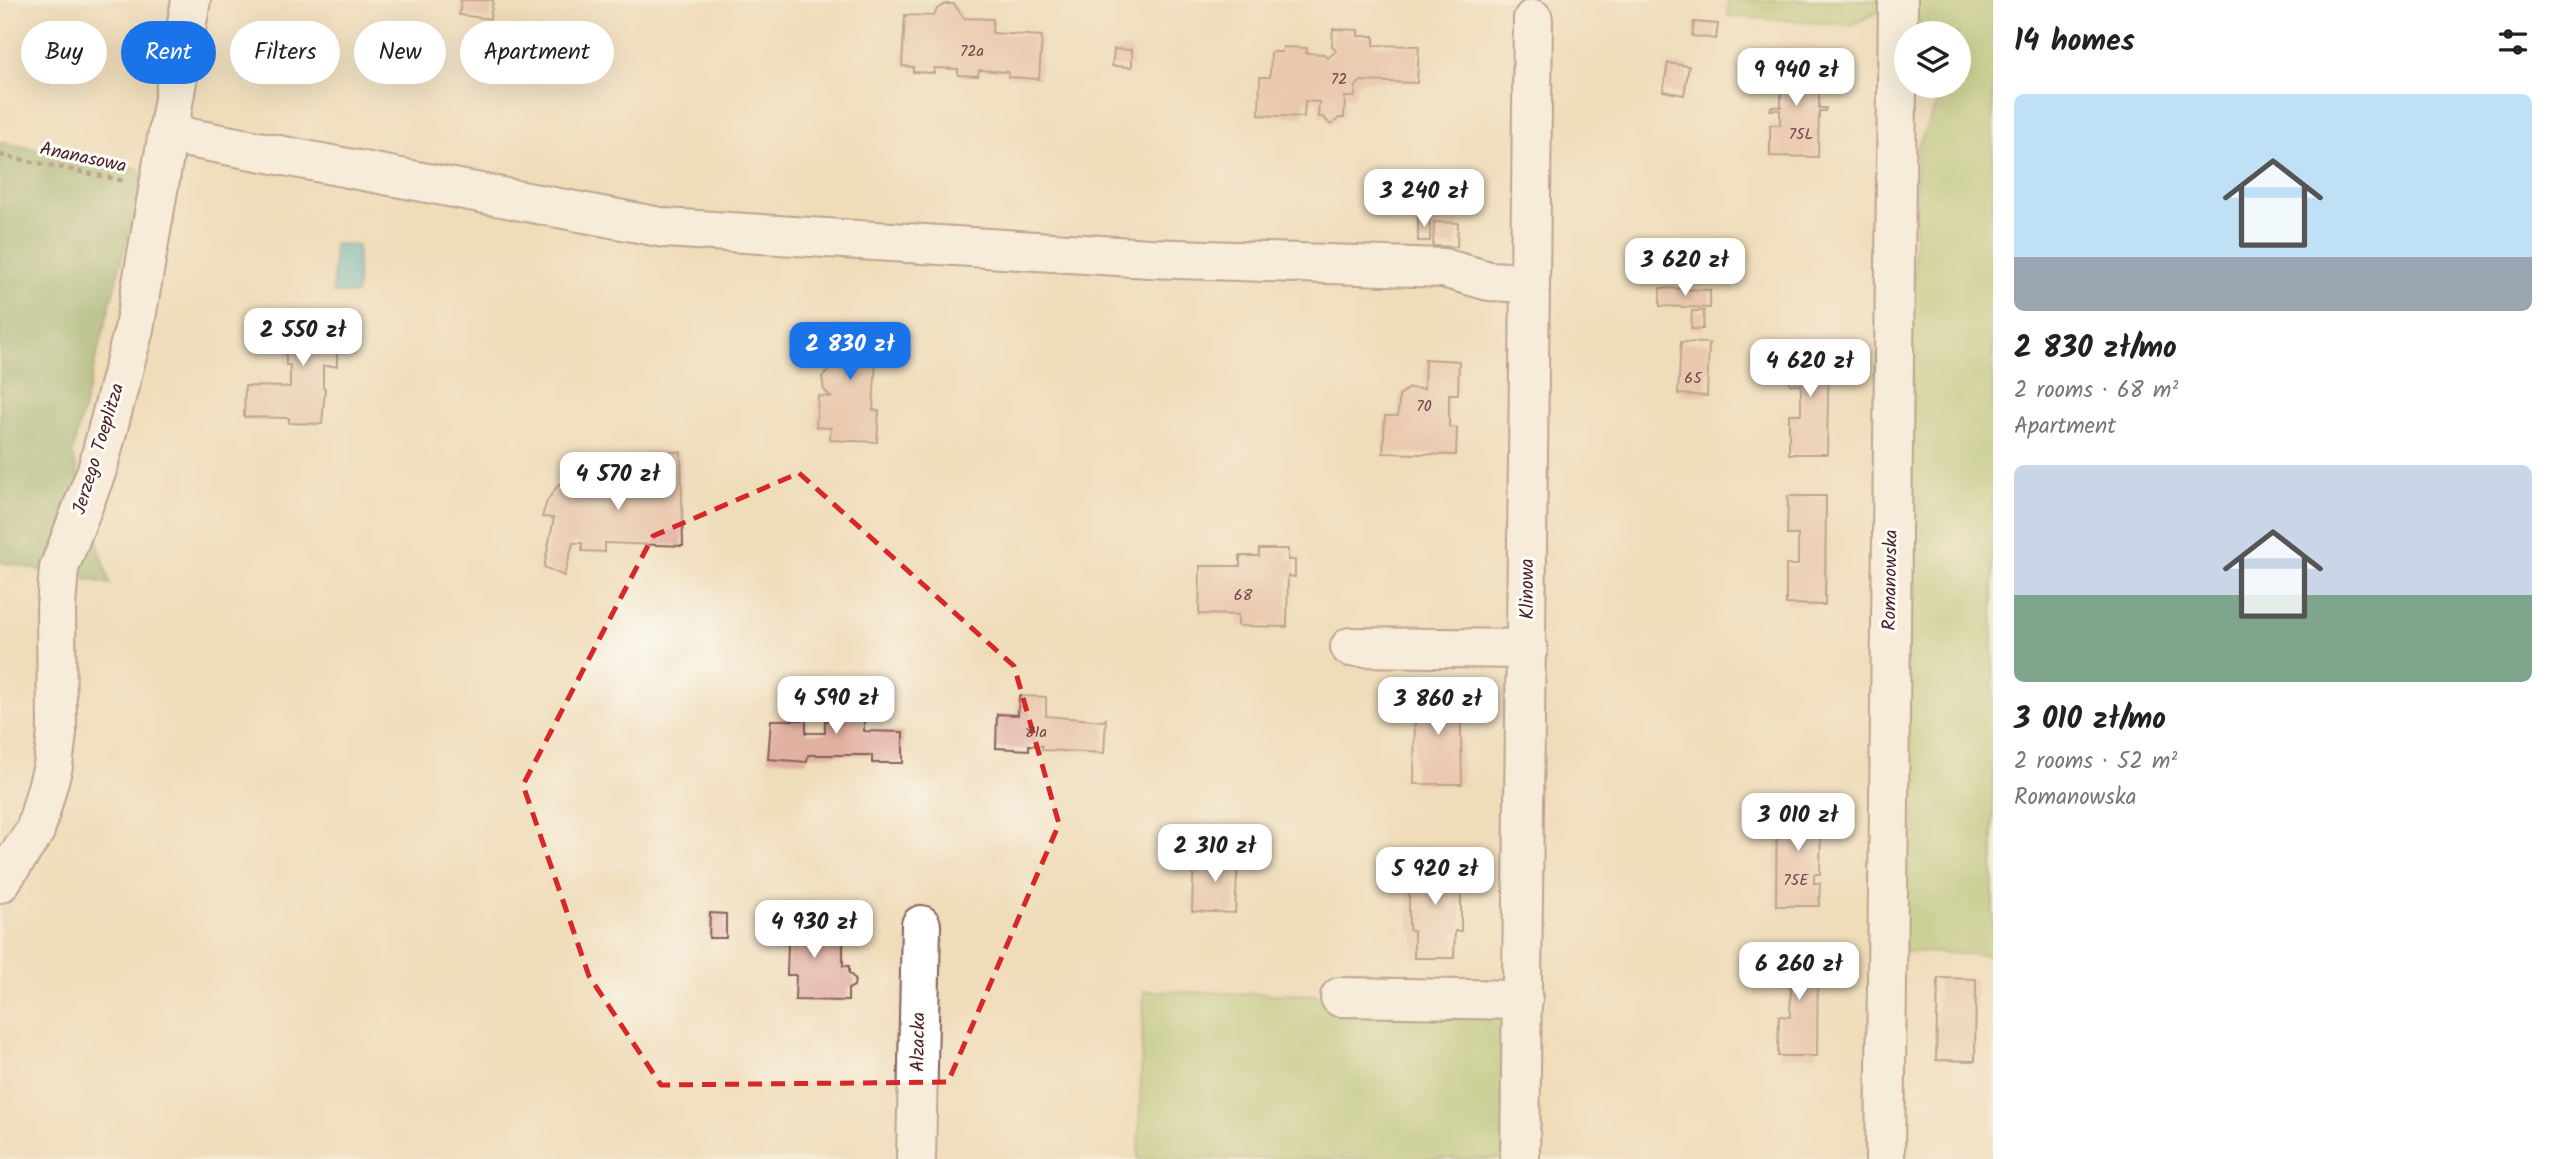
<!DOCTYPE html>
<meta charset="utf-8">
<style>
body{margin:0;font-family:Kalam,sans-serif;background:#f2f2f2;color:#222;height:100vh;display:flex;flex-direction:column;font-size:26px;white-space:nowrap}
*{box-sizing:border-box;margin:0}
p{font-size:23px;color:#767676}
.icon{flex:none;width:38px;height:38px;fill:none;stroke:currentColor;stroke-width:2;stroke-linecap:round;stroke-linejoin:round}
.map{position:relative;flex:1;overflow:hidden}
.panel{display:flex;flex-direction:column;background:#fff;width:560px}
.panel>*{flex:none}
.banner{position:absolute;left:21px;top:21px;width:665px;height:63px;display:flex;gap:14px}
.controls{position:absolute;left:1894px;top:21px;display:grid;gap:14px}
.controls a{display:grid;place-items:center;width:77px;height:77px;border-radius:50%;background:#fff;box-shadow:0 7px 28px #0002;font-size:35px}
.price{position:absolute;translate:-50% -60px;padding:0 16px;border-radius:14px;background:#fff;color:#222;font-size:23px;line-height:46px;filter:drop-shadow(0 2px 4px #0008)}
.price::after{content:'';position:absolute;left:50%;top:42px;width:21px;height:16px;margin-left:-10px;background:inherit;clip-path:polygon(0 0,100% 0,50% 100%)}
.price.on{background:#1a73e8;color:#fff}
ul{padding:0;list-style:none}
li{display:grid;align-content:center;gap:14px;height:371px;padding:0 21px}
li span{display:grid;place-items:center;height:217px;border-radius:10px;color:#555}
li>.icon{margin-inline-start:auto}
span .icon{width:126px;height:126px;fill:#fffc;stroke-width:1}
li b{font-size:30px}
h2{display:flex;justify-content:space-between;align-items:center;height:84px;padding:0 21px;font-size:30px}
.chip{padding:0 24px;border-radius:32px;background:#fff;box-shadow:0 7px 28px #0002;font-size:24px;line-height:63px}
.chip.on{background:#1a73e8;color:#fff}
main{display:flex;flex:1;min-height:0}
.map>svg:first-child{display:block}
.green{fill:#a1c16a;stroke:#76704a;stroke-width:2}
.forest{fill:#80a75e;stroke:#656344;stroke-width:2}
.water{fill:#43b2bf;stroke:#466875;stroke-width:2}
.building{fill:#e2b0a1}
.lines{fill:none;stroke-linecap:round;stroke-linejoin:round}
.minor-casing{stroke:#84615d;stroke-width:42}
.path{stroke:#84615d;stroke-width:4.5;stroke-dasharray:5 5;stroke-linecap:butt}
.minor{stroke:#fff;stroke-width:38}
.marked{fill:none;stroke:#d62828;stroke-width:5;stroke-dasharray:14 9;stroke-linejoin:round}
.labels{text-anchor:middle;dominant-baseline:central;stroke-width:6;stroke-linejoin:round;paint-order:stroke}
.number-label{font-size:16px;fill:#704348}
.street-label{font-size:19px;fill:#4a1f2b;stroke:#fdfcf7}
</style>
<main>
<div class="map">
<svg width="1993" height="1159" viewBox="0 0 1993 1159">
<rect width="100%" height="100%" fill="#fdfcf7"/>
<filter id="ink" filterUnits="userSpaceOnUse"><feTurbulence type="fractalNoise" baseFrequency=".0143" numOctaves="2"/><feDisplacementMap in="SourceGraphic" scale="14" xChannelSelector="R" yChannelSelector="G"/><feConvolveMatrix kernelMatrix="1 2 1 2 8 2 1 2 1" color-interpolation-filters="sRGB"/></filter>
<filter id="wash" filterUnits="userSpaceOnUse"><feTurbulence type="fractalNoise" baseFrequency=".00686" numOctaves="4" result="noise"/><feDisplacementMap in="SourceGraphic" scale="28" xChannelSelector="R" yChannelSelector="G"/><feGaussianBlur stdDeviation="1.57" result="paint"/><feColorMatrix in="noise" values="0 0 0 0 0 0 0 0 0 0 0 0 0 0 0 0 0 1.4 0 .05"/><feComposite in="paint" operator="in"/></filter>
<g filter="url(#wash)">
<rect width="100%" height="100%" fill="#efdcb9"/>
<!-- green -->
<g class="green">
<path d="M1728,0H1993V955L1898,951L1917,148L1937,104V86H1958V33H1926L1917,21L1878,12L1852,25L1728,16Z"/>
<path d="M1144,991L1319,995L1338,1011L1508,1016L1509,1159H1138Z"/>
</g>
<!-- forest -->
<path class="forest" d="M0,142L137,168L143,176L72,453L110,584L0,562Z"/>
<!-- water -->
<path class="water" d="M334,244L358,245L357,294L333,293Z"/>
<g id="blocks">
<!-- building -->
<g class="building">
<path d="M461,0H493L490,19L459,15Z"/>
<path d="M946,4H954L964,18L993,19L992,33L1042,36L1039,79L1008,77V72L979,70L978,76L958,75V69L934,68V73L913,72V67L902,66L905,15L934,16L937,9Z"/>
<path d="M1694,22L1718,24L1716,39L1692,36Z"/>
<path d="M1333,29L1358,30V36H1374V45L1419,46L1417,83L1361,81L1356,86L1355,97H1345L1344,118H1339L1331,125L1323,117H1318L1319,102L1305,101L1304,117L1259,115L1260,77H1270L1271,52H1282L1283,47L1307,48L1306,53L1324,54L1328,58L1336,51L1332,46Z"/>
<path d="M1114,49L1132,50V67L1112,66Z"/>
<path d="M1771,60L1820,61L1819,108H1826L1825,111H1819L1818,157L1770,156V125H1780V110H1770L1771,107H1781V91H1771Z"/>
<path d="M1668,63L1689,66L1684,95L1663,91Z"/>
<path d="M1418,217L1430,218V241H1418Z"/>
<path d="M1434,222L1458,223L1457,247L1433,246Z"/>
<path d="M1660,288L1710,290V308L1660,306Z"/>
<path d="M1692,311H1704L1703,329H1691Z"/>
<path d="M280,313H320L319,320H356L355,352H337V366H323V388H325L322,424L289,423V418L244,417L245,386L290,387V365H286V350H279Z"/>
<path d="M836,324L883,326L882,358L876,357L873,410L879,411L877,442L830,440L831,428L816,427L818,396L831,397L824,390L822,377L833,366H819L820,334L835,335Z"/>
<path d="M1681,342L1709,343L1707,396L1678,394Z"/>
<path d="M1790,345H1829L1827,454H1789V414H1801V385L1790,384Z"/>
<path d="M1425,359L1459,361L1458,394H1449V427L1457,428L1456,455L1383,453L1385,416H1398L1399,396L1408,388L1424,389Z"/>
<path d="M644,451L681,452L683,546L605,543V552L582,551V543H573L564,576L544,567L554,518L542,517L547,501L559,484L607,483V492H616L617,479L631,491L643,493Z"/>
<path d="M1788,496H1826L1825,605L1786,604V565H1798V535H1787Z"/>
<path d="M1259,549H1288V560H1295V577L1288,576L1287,627L1238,626V615L1199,614L1200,566H1240V556H1259Z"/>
<path d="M1419,687H1460L1462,784H1414L1415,714H1418Z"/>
<path d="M848,690L864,692V731L903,732V763H872V755H808L807,762L768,759L771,720H806V733H825V720L836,722V692H849Z"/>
<path d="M1019,696L1046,697V716L1103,721L1106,719L1104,753L1042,750V746L1029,745V750L996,748L997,714L1018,715Z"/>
<path d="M1777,798H1815V820H1821L1820,874H1814V883H1820L1819,906H1776Z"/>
<path d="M1194,856L1238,858L1235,913L1192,911Z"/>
<path d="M1409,861H1461V931H1455L1454,958H1414V931L1409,930Z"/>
<path d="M782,911H817L816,941L843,942V966H849V973L855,979L854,986L848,989V1001L795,1000L796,975H787L788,944H782Z"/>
<path d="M710,913L726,914V938H709Z"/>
<path d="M1779,947L1818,949L1817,1056H1778L1779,1016L1790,1017L1791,986H1779Z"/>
<path d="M1938,978L1976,979L1975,1061L1936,1060Z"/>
</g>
</g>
</g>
<g filter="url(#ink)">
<use href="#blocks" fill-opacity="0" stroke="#84615d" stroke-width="2"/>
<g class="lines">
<!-- minor casing -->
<g class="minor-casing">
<g id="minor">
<path d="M168,134L665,228L1149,258L1443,268L1489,281L1528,283"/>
<path d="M1350,647L1528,649"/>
<path d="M0,883L35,831L53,766L57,733L56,607L59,568L97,470L134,329L191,0"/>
<path d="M1340,997L1523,1000"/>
<path d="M916,1159L921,925"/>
<path d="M1520,1159L1533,19"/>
<path d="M1885,1159L1898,0"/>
</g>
</g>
<!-- path -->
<path class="path" d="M0,155L125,181"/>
<!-- minor -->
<use href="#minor" class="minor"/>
</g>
</g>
<!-- marked area -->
<path d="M0 0H1993V1159H0ZM799,473L1014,666L1059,824L948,1082L661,1085L589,976L523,785L653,536Z" fill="#efdcb9" fill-opacity=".55" fill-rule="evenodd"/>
<path class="marked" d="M799,473L1014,666L1059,824L948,1082L661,1085L589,976L523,785L653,536Z"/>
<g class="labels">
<!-- number labels -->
<g class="number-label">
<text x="972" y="51">72a</text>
<text x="1339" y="79">72</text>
<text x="1801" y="134">75L</text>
<text x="1693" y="378">65</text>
<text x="1424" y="406">70</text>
<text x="1243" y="595">68</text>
<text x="1036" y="732">81a</text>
<text x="1796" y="880">75E</text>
</g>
<!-- street labels -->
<g class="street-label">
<text transform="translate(83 158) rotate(12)">Ananasowa</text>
<text transform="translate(99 449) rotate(-73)">Jerzego Toeplitza</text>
<text transform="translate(1891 580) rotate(-89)">Romanowska</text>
<text transform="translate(1528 589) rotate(-90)">Klinowa</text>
<text transform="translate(919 1042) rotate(-89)">Alzacka</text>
</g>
</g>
</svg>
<div class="controls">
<a><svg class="icon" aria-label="layers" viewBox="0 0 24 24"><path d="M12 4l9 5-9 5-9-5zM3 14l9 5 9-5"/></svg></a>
</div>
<b class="price" style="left:1796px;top:108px">9 940 zł</b>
<b class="price" style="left:1424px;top:229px">3 240 zł</b>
<b class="price" style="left:1685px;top:298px">3 620 zł</b>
<b class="price" style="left:303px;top:368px">2 550 zł</b>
<b class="price on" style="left:850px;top:382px">2 830 zł</b>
<b class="price" style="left:1810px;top:399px">4 620 zł</b>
<b class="price" style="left:618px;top:512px">4 570 zł</b>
<b class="price" style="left:836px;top:736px">4 590 zł</b>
<b class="price" style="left:1438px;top:737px">3 860 zł</b>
<b class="price" style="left:1798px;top:853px">3 010 zł</b>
<b class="price" style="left:1215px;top:884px">2 310 zł</b>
<b class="price" style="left:1435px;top:907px">5 920 zł</b>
<b class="price" style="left:814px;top:960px">4 930 zł</b>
<b class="price" style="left:1799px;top:1002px">6 260 zł</b>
<div class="banner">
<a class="chip">Buy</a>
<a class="chip on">Rent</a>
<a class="chip">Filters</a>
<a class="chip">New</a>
<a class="chip">Apartment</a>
</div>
</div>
<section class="panel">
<h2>14 homes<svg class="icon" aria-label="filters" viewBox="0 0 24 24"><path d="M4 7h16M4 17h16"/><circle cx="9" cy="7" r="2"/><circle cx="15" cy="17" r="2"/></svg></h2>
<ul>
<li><span style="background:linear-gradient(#bfe0f5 75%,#9aa5b1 0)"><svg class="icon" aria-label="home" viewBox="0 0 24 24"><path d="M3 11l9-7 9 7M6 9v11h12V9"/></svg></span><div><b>2 830 zł/mo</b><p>2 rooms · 68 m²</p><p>Apartment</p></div></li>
<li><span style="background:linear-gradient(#c9d6e8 60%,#7fa58c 0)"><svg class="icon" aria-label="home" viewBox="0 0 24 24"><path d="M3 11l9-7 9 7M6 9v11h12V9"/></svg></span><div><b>3 010 zł/mo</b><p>2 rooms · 52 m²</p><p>Romanowska</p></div></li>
</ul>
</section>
</main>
